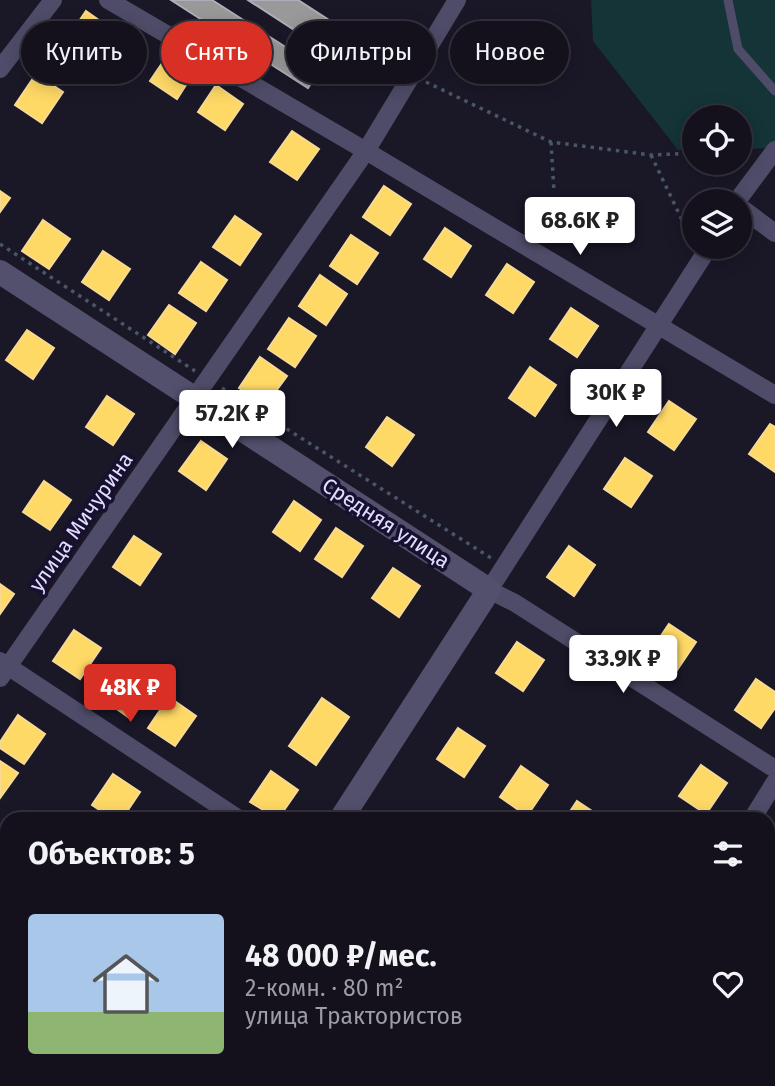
<!DOCTYPE html>
<html lang="ru">
<meta charset="utf-8">
<style>
body{margin:0;font-family:"Fira Sans",sans-serif;background:#1d1a26;color:#f1f3f6;height:100vh;display:flex;flex-direction:column;font-size:26px;white-space:nowrap}
*{box-sizing:border-box;margin:0}
p{font-size:23px;color:#9d9da4}
.icon{flex:none;width:38px;height:38px;fill:none;stroke:currentColor;stroke-width:2;stroke-linecap:round;stroke-linejoin:round}
.map{position:relative;flex:1;overflow:hidden}
.side{position:absolute;left:0px;top:812px;width:775px;height:275px;display:flex;flex-direction:column;background:#14111d;border-radius:21px 21px 0 0;box-shadow:0 4px 18px #0003,0 0 0 2px #33313b}
.side>*{flex:none}
.top-card{position:absolute;left:21px;top:21px;width:733px;height:63px;display:flex;gap:14px}
.tools{position:absolute;left:682px;top:105px;display:grid;gap:14px}
.tools a{display:grid;place-items:center;width:70px;height:70px;border-radius:50%;background:#14111d;box-shadow:0 4px 18px #0003,0 0 0 2px #33313b;font-size:35px}
.price{position:absolute;translate:-50% -60px;padding:0 16px;border-radius:7px;background:#fff;color:#222;font-size:23px;line-height:46px;filter:drop-shadow(0 2px 4px #0008)}
.price::after{content:'';position:absolute;left:50%;top:42px;width:21px;height:16px;margin-left:-10px;background:inherit;clip-path:polygon(0 0,100% 0,50% 100%)}
.price.current{background:#d93025;color:#fff}
ul{padding:0;list-style:none}
li{display:flex;align-items:center;gap:21px;height:175px;padding:0 28px}
li+li{border-top:2px solid #33313b}
li span{display:grid;place-items:center;flex:none;width:196px;height:140px;border-radius:7px;color:#555}
li>.icon{margin-inline-start:auto}
span .icon{width:84px;height:84px;fill:#fffc;stroke-width:1}
li b{font-size:30px}
h2{display:flex;justify-content:space-between;align-items:center;height:84px;padding:0 28px;font-size:30px}
.tag{padding:0 24px;border-radius:32px;background:#14111d;box-shadow:0 4px 18px #0003,0 0 0 2px #33313b;font-size:24px;line-height:63px}
.tag.current{background:#d93025;color:#fff}
.map>svg:first-child{display:block}
.green{fill:#143437}
.homes{fill:#ffd966;stroke:#f7da94;stroke-width:2}
.schools{fill:#6fa8dc;stroke:#92b8e6;stroke-width:2}
.industry{fill:#999;stroke:#afaeb8;stroke-width:2}
.lines{fill:none;stroke-linecap:round;stroke-linejoin:round}
.path{stroke:#485768;stroke-width:3.5;stroke-dasharray:3.5 5;stroke-linecap:butt}
.service{stroke:#4e4c68;stroke-width:9}
.minor{stroke:#4e4c68;stroke-width:18}
.secondary{stroke:#52506d;stroke-width:24}
.labels{text-anchor:middle;dominant-baseline:central;stroke-width:7;stroke-linejoin:round;paint-order:stroke}
.street-label{font-size:21px;fill:#e3deff;stroke:#17102e}
</style>
<div class="map">
<svg width="775" height="1086" viewBox="0 0 775 1086">
<rect width="100%" height="100%" fill="#1a1727"/>
<!-- green -->
<path class="green" d="M591,0H775V148L740,149V117H695V150H678L593,41Z"/>
<!-- homes -->
<g class="homes">
<path d="M86,11L113,30L91,61L65,42Z"/>
<path d="M167,56L193,74L177,99L150,81Z"/>
<path d="M36,74L63,92L42,123L15,105Z"/>
<path d="M216,85L243,104L225,130L198,112Z"/>
<path d="M292,131L319,149L297,180L270,162Z"/>
<path d="M384,186L411,204L390,235L363,217Z"/>
<path d="M0,191L10,198L0,212Z"/>
<path d="M235,216L261,234L240,265L213,247Z"/>
<path d="M43,220L70,239L49,269L22,251Z"/>
<path d="M445,228L471,246L451,277L424,259Z"/>
<path d="M351,235L378,253L357,284L330,266Z"/>
<path d="M103,251L130,269L109,300L82,282Z"/>
<path d="M201,262L227,280L206,311L179,293Z"/>
<path d="M507,264L534,282L513,313L486,295Z"/>
<path d="M320,275L347,294L326,325L299,306Z"/>
<path d="M169,305L196,323L175,354L148,335Z"/>
<path d="M571,308L598,326L577,357L550,339Z"/>
<path d="M289,318L316,336L295,367L268,349Z"/>
<path d="M27,330L54,348L33,379L6,360Z"/>
<path d="M260,357L287,376L265,406L239,388Z"/>
<path d="M530,367L556,385L535,416L509,398Z"/>
<path d="M107,396L134,414L113,445L86,427Z"/>
<path d="M669,401L696,419L674,450L648,432Z"/>
<path d="M387,417L414,435L392,466L366,447Z"/>
<path d="M770,424L775,427V472L749,454Z"/>
<path d="M201,441L227,459L206,490L179,471Z"/>
<path d="M625,458L652,476L631,507L604,489Z"/>
<path d="M44,481L71,500L50,530L23,512Z"/>
<path d="M294,501L321,520L300,551L273,532Z"/>
<path d="M336,528L363,546L342,577L315,559Z"/>
<path d="M134,536L161,554L140,585L113,567Z"/>
<path d="M569,546L595,565L574,596L547,577Z"/>
<path d="M393,568L420,586L399,617L372,598Z"/>
<path d="M0,584L14,594L0,614Z"/>
<path d="M669,624L696,642L675,673L648,655Z"/>
<path d="M74,630L101,648L80,679L53,661Z"/>
<path d="M517,642L544,660L523,691L496,673Z"/>
<path d="M125,669L152,688L131,719L104,700Z"/>
<path d="M756,679L775,692V708L761,728L735,710Z"/>
<path d="M169,697L196,716L175,746L148,728Z"/>
<path d="M322,698L349,717L316,765L289,746Z"/>
<path d="M18,715L45,734L24,764L0,748V742Z"/>
<path d="M458,728L485,746L464,777L437,759Z"/>
<path d="M0,761L18,773L0,798Z"/>
<path d="M701,765L727,783L706,814L679,796Z"/>
<path d="M521,766L548,785L527,816L500,797Z"/>
<path d="M271,771L298,790L278,819L250,802Z"/>
<path d="M113,774L140,792L122,819H113L92,805Z"/>
<path d="M577,801L604,819H565Z"/>
<path d="M773,845L775,846V891L768,887V852Z"/>
<path d="M519,1080H559L554,1086H527Z"/>
</g>
<!-- schools -->
<path class="schools" d="M0,971L7,976V1020L0,1015Z"/>
<!-- industry -->
<g class="industry">
<path d="M171,0H212L320,69L308,88Z"/>
<path d="M248,0H298L391,60L376,83Z"/>
</g>
<g class="lines">
<!-- path -->
<g class="path">
<path d="M426,82L551,142L651,155L695,153"/>
<path d="M551,142L554,192"/>
<path d="M740,151L752,150"/>
<path d="M651,155L683,222L695,231"/>
<path d="M0,244L195,371"/>
<path d="M222,388L491,558"/>
</g>
<!-- service -->
<g class="service">
<path d="M728,0L738,49L775,91"/>
<path d="M528,248L555,205"/>
</g>
<!-- minor -->
<g class="minor">
<path d="M108,0L366,151L775,395"/>
<path d="M0,69L53,0"/>
<path d="M737,201L775,150"/>
<path d="M740,207L775,233"/>
<path d="M709,247L489,590L515,603L775,769"/>
<path d="M0,661L239,819"/>
<path d="M0,678L366,151L457,0"/>
<path d="M752,819L775,782"/>
<path d="M14,1080L24,1086"/>
<path d="M640,1080L649,1086"/>
</g>
<!-- secondary -->
<g class="secondary">
<path d="M0,272L489,590L341,819"/>
<path d="M168,1086L172,1080"/>
</g>
</g>
<g class="labels">
<!-- street labels -->
<g class="street-label">
<text transform="translate(81 522) rotate(-55)">улица Мичурина</text>
<text transform="translate(386 523) rotate(33)">Средняя улица</text>
</g>
</g>
</svg>
<div class="tools">
<a><svg class="icon" aria-label="locate" viewBox="0 0 24 24"><circle cx="12" cy="12" r="6"/><path d="M12 2v4M12 18v4M2 12h4M18 12h4"/></svg></a>
<a><svg class="icon" aria-label="layers" viewBox="0 0 24 24"><path d="M12 4l9 5-9 5-9-5zM3 14l9 5 9-5"/></svg></a>
</div>
<b class="price" style="left:580px;top:257px">68.6K ₽</b>
<b class="price" style="left:616px;top:429px">30K ₽</b>
<b class="price" style="left:232px;top:450px">57.2K ₽</b>
<b class="price" style="left:623px;top:695px">33.9K ₽</b>
<b class="price current" style="left:130px;top:724px">48K ₽</b>
<div class="top-card">
<a class="tag">Купить</a>
<a class="tag current">Снять</a>
<a class="tag">Фильтры</a>
<a class="tag">Новое</a>
</div>
<section class="side">
<h2>Объектов: 5<svg class="icon" aria-label="filters" viewBox="0 0 24 24"><path d="M4 7h16M4 17h16"/><circle cx="9" cy="7" r="2"/><circle cx="15" cy="17" r="2"/></svg></h2>
<ul>
<li><span style="background:linear-gradient(#a9c7e8 70%,#8fb573 0)"><svg class="icon" aria-label="home" viewBox="0 0 24 24"><path d="M3 11l9-7 9 7M6 9v11h12V9"/></svg></span><div><b>48 000 ₽/мес.</b><p>2-комн. · 80 m²</p><p>улица Трактористов</p></div><svg class="icon" aria-label="heart" viewBox="0 0 24 24"><path d="M12 20l-8-8c-3-5 5-10 8-4 3-6 11-1 8 4z"/></svg></li>
</ul>
</section>
</div>
